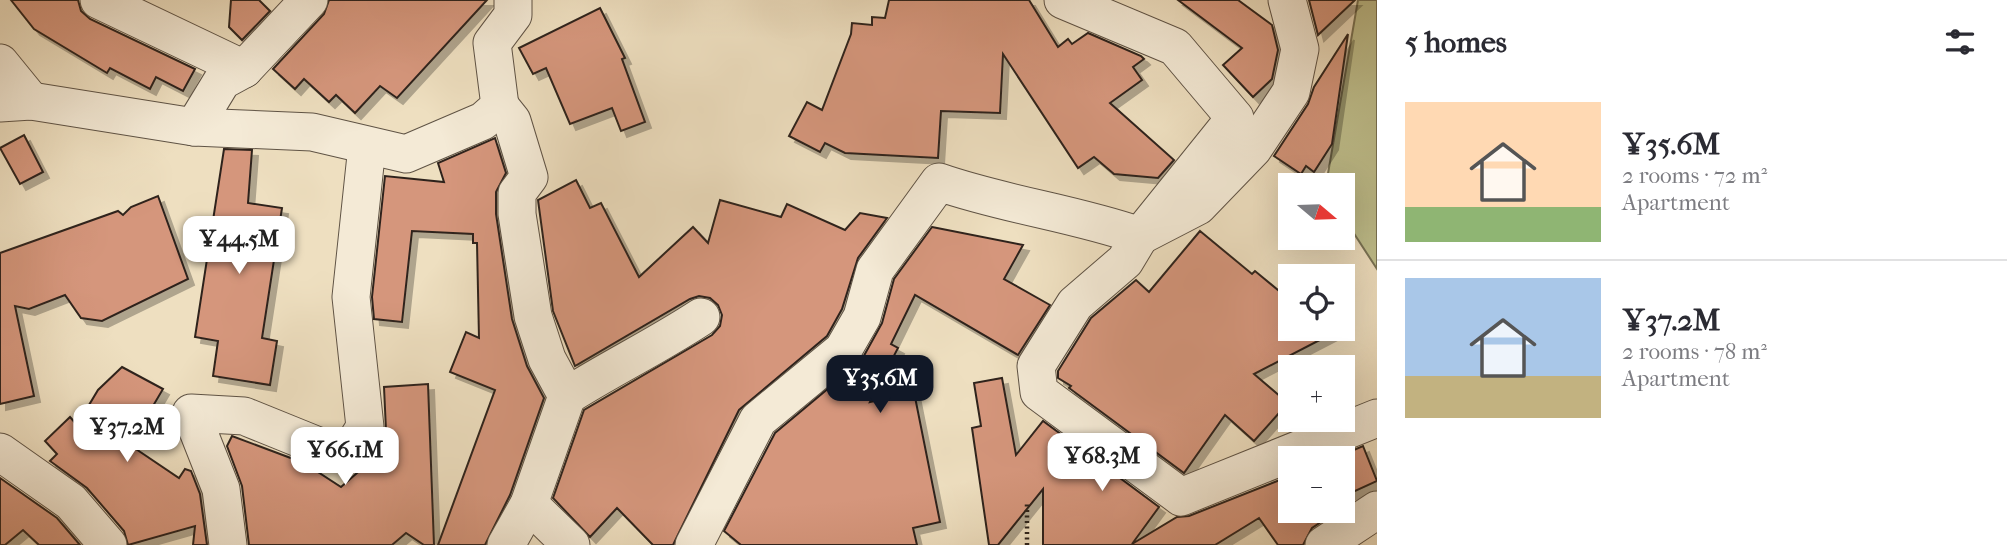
<!DOCTYPE html>
<meta charset="utf-8">
<style>
body{margin:0;font-family:"IM FELL French Canon",serif;background:#f2f2f3;color:#2b2b33;height:100vh;display:flex;flex-direction:column;font-size:26px;white-space:nowrap}
*{box-sizing:border-box;margin:0}
p{font-size:23px;color:#7c7c81}
.icon{flex:none;width:38px;height:38px;fill:none;stroke:currentColor;stroke-width:2;stroke-linecap:round;stroke-linejoin:round}
.map{position:relative;flex:1;overflow:hidden}
.details{display:flex;flex-direction:column;background:#fff;width:630px}
.details>*{flex:none}
.needle{width:46px;rotate:109deg}
.fabs{position:absolute;left:1278px;top:173px;display:grid;gap:14px}
.fabs a{display:grid;place-items:center;width:77px;height:77px;border-radius:0px;background:#fff;box-shadow:0 7px 28px #0002;font-size:35px}
.price{position:absolute;translate:-50% -60px;padding:0 16px;border-radius:14px;background:#fff;color:#222;font-size:23px;line-height:46px;filter:drop-shadow(0 2px 4px #0008)}
.price::after{content:'';position:absolute;left:50%;top:42px;width:21px;height:16px;margin-left:-10px;background:inherit;clip-path:polygon(0 0,100% 0,50% 100%)}
.price.current{background:#111827;color:#fff}
ul{padding:0;list-style:none}
li{display:flex;align-items:center;gap:21px;height:175px;padding:0 28px}
li+li{border-top:2px solid #e1e1e2}
li span{display:grid;place-items:center;flex:none;width:196px;height:140px;border-radius:0px;color:#555}
li>.icon{margin-inline-start:auto}
span .icon{width:84px;height:84px;fill:#fffc;stroke-width:1}
li b{font-size:30px}
h2{display:flex;justify-content:space-between;align-items:center;height:84px;padding:0 28px;font-size:30px}
main{display:flex;flex:1;min-height:0}
.map>svg:first-child{display:block}
.green{fill:#bfc08e;stroke:#777255;stroke-width:2}
.building{fill:#d5967c;stroke:#2f241c;stroke-width:2;filter:url(#shadow)}
.lines{fill:none;stroke-linecap:round;stroke-linejoin:round}
.street-casing{stroke:#5f5345;stroke-width:39}
.path{stroke:#2f241c;stroke-width:4.5;stroke-dasharray:2 3.5;stroke-linecap:butt}
.street{stroke:#f4ead6;stroke-width:37}
</style>
<main>
<div class="map">
<svg width="1377" height="545" viewBox="0 0 1377 545">
<defs>
<filter id="shadow"><feDropShadow dx="6" dy="6" stdDeviation="0" flood-color="#0004"/></filter>
</defs>
<rect width="100%" height="100%" fill="#eedfc0"/>
<filter id="stains"><feTurbulence type="fractalNoise" baseFrequency=".00286" numOctaves="4"/><feColorMatrix values="0 0 0 0 .2 0 0 0 0 .09 0 0 0 0 .02 0 0 0 .5 -.17"/></filter>
<radialGradient id="worn" r=".72"><stop offset=".6" stop-color="#630" stop-opacity="0"/><stop offset="1" stop-color="#630" stop-opacity=".3"/></radialGradient>
<!-- green -->
<path class="green" d="M1358,0H1377V269L1342,215V186L1326,185Z"/>
<!-- building -->
<g class="building">
<path d="M11,0H78L81,11L90,19L195,69L183,91L156,77L150,89L110,68L107,73L34,29Z"/>
<path d="M231,0H259L270,11L242,40L229,27Z"/>
<path d="M329,0H487L397,98L380,86L355,113L336,95L329,102L304,79L295,89L273,69L324,14Z"/>
<path d="M889,0H1029L1058,47L1068,39L1072,44L1088,33L1141,56L1144,59L1133,67L1142,80L1110,103L1174,160L1158,178L1114,174L1094,157L1078,168L1003,54L1000,113L941,111L938,158L845,153L825,143L820,152L789,136L807,102L822,110L851,34L852,23L872,25V17L885,18Z"/>
<path d="M1178,0H1238L1272,25L1278,50L1272,79L1253,97L1223,65L1242,48Z"/>
<path d="M1309,0H1355L1318,35Z"/>
<path d="M600,8L625,58L622,59L645,122L621,131L612,108L570,124L546,68L533,74L519,48Z"/>
<path d="M1348,34L1332,144L1314,172L1306,166L1301,174L1274,156L1308,104L1314,87Z"/>
<path d="M24,135L43,172L20,184L0,148Z"/>
<path d="M495,138L506,173L496,192V214L512,319L527,366L544,398L510,495L485,545H438L495,390L450,372L466,332L479,338L477,243H473V234L412,231L402,322L374,319L372,297L385,176L444,182L438,163Z"/>
<path d="M224,149L252,150L248,203L282,208L262,338L277,341L270,385L213,376L218,341L195,337Z"/>
<path d="M576,180L590,208L601,203L639,277L693,227L708,243L720,200L781,217L787,204L845,230L860,213L887,218L858,258L842,309L827,336L739,410L673,545H653L617,508L590,537L553,498L584,410L712,335L720,326L722,315L718,305L710,298L699,296L690,299L575,366L553,311L538,200Z"/>
<path d="M158,196L188,279L102,321L81,318L65,295L29,309L15,306L34,396L0,404V253L118,211L123,215L131,207Z"/>
<path d="M932,227L1023,245L1004,279L1050,305L1018,355L915,295L891,344L898,348L870,402L914,392L940,522L913,528L917,545H741L724,531L775,433L861,361L882,323L894,279Z"/>
<path d="M1200,231L1252,274L1255,271L1290,300V329H1341L1254,374L1288,403L1254,441L1225,415L1184,473L1069,388L1071,386L1058,378V371L1091,318L1136,280L1149,292Z"/>
<path d="M122,367L163,389L130,445L179,478L185,469L191,471L200,494L207,545H193L195,526L128,545L124,531L87,488L50,461L57,454L45,441L70,417L77,425L98,390Z"/>
<path d="M1002,378L1016,455L1043,421L1159,507L1132,544L1177,517L1189,516L1290,476V511H1327L1330,516L1312,528L1303,545H1278L1259,518L1215,545H1043V489L998,545H989L972,428L981,426L974,383Z"/>
<path d="M428,384L434,545H424L406,533L392,545H249L242,486L227,446L232,436L304,463L341,487L381,452H387L384,387Z"/>
<path d="M1363,446L1377,481L1342,497V455Z"/>
<path d="M0,478L57,518L80,545H39L23,530L5,545H0Z"/>
</g>
<g class="lines">
<!-- street casing -->
<g class="street-casing">
<g id="street">
<path d="M99,0L244,69"/>
<path d="M1063,0L1175,47L1235,118L1140,236L1125,261L1075,304L1036,366L1039,392L1181,497L1377,418"/>
<path d="M0,63L31,101"/>
<path d="M0,103L31,101L194,127L312,132L406,154L483,121L500,106L492,43L513,15V0"/>
<path d="M500,106L512,121L529,177L517,193V214L533,316L547,359L567,396L529,504L506,545"/>
<path d="M194,127L222,81L244,69L309,0"/>
<path d="M567,396C611,368 657,346 701,317"/>
<path d="M0,452L71,502L108,545"/>
<path d="M529,504L571,545"/>
<path d="M228,545L221,489L191,413L244,416L333,452L352,448L365,427L351,297L367,146"/>
<path d="M694,545L758,420L843,350L862,317L875,270L939,182C1005,205 1074,213 1140,236L1198,206L1253,149L1291,92L1300,49L1287,0"/>
<path d="M1324,545L1377,510"/>
</g>
</g>
<!-- path -->
<path class="path" d="M1027,545V502"/>
<!-- street -->
<use href="#street" class="street"/>
</g>
<rect width="100%" height="100%" filter="url(#stains)"/>
<rect width="100%" height="100%" fill="url(#worn)"/>
</svg>
<div class="fabs">
<a><svg class="needle" viewBox="-14 -14 28 28"><path d="M0-13l5 13h-10z" fill="#e53935"/><path d="M0 13l5-13h-10z" fill="#7c7c81"/></svg></a>
<a><svg class="icon" aria-label="locate" viewBox="0 0 24 24"><circle cx="12" cy="12" r="6"/><path d="M12 2v4M12 18v4M2 12h4M18 12h4"/></svg></a>
<a>+</a>
<a>−</a>
</div>
<b class="price" style="left:239px;top:276px">¥44.5M</b>
<b class="price current" style="left:880px;top:415px">¥35.6M</b>
<b class="price" style="left:127px;top:464px">¥37.2M</b>
<b class="price" style="left:345px;top:487px">¥66.1M</b>
<b class="price" style="left:1102px;top:493px">¥68.3M</b>
</div>
<section class="details">
<h2>5 homes<svg class="icon" aria-label="filters" viewBox="0 0 24 24"><path d="M4 7h16M4 17h16"/><circle cx="9" cy="7" r="2"/><circle cx="15" cy="17" r="2"/></svg></h2>
<ul>
<li><span style="background:linear-gradient(#ffd9b3 75%,#8fb573 0)"><svg class="icon" aria-label="home" viewBox="0 0 24 24"><path d="M3 11l9-7 9 7M6 9v11h12V9"/></svg></span><div><b>¥35.6M</b><p>2 rooms · 72 m²</p><p>Apartment</p></div></li>
<li><span style="background:linear-gradient(#a9c7e8 70%,#c2b280 0)"><svg class="icon" aria-label="home" viewBox="0 0 24 24"><path d="M3 11l9-7 9 7M6 9v11h12V9"/></svg></span><div><b>¥37.2M</b><p>2 rooms · 78 m²</p><p>Apartment</p></div></li>
</ul>
</section>
</main>
